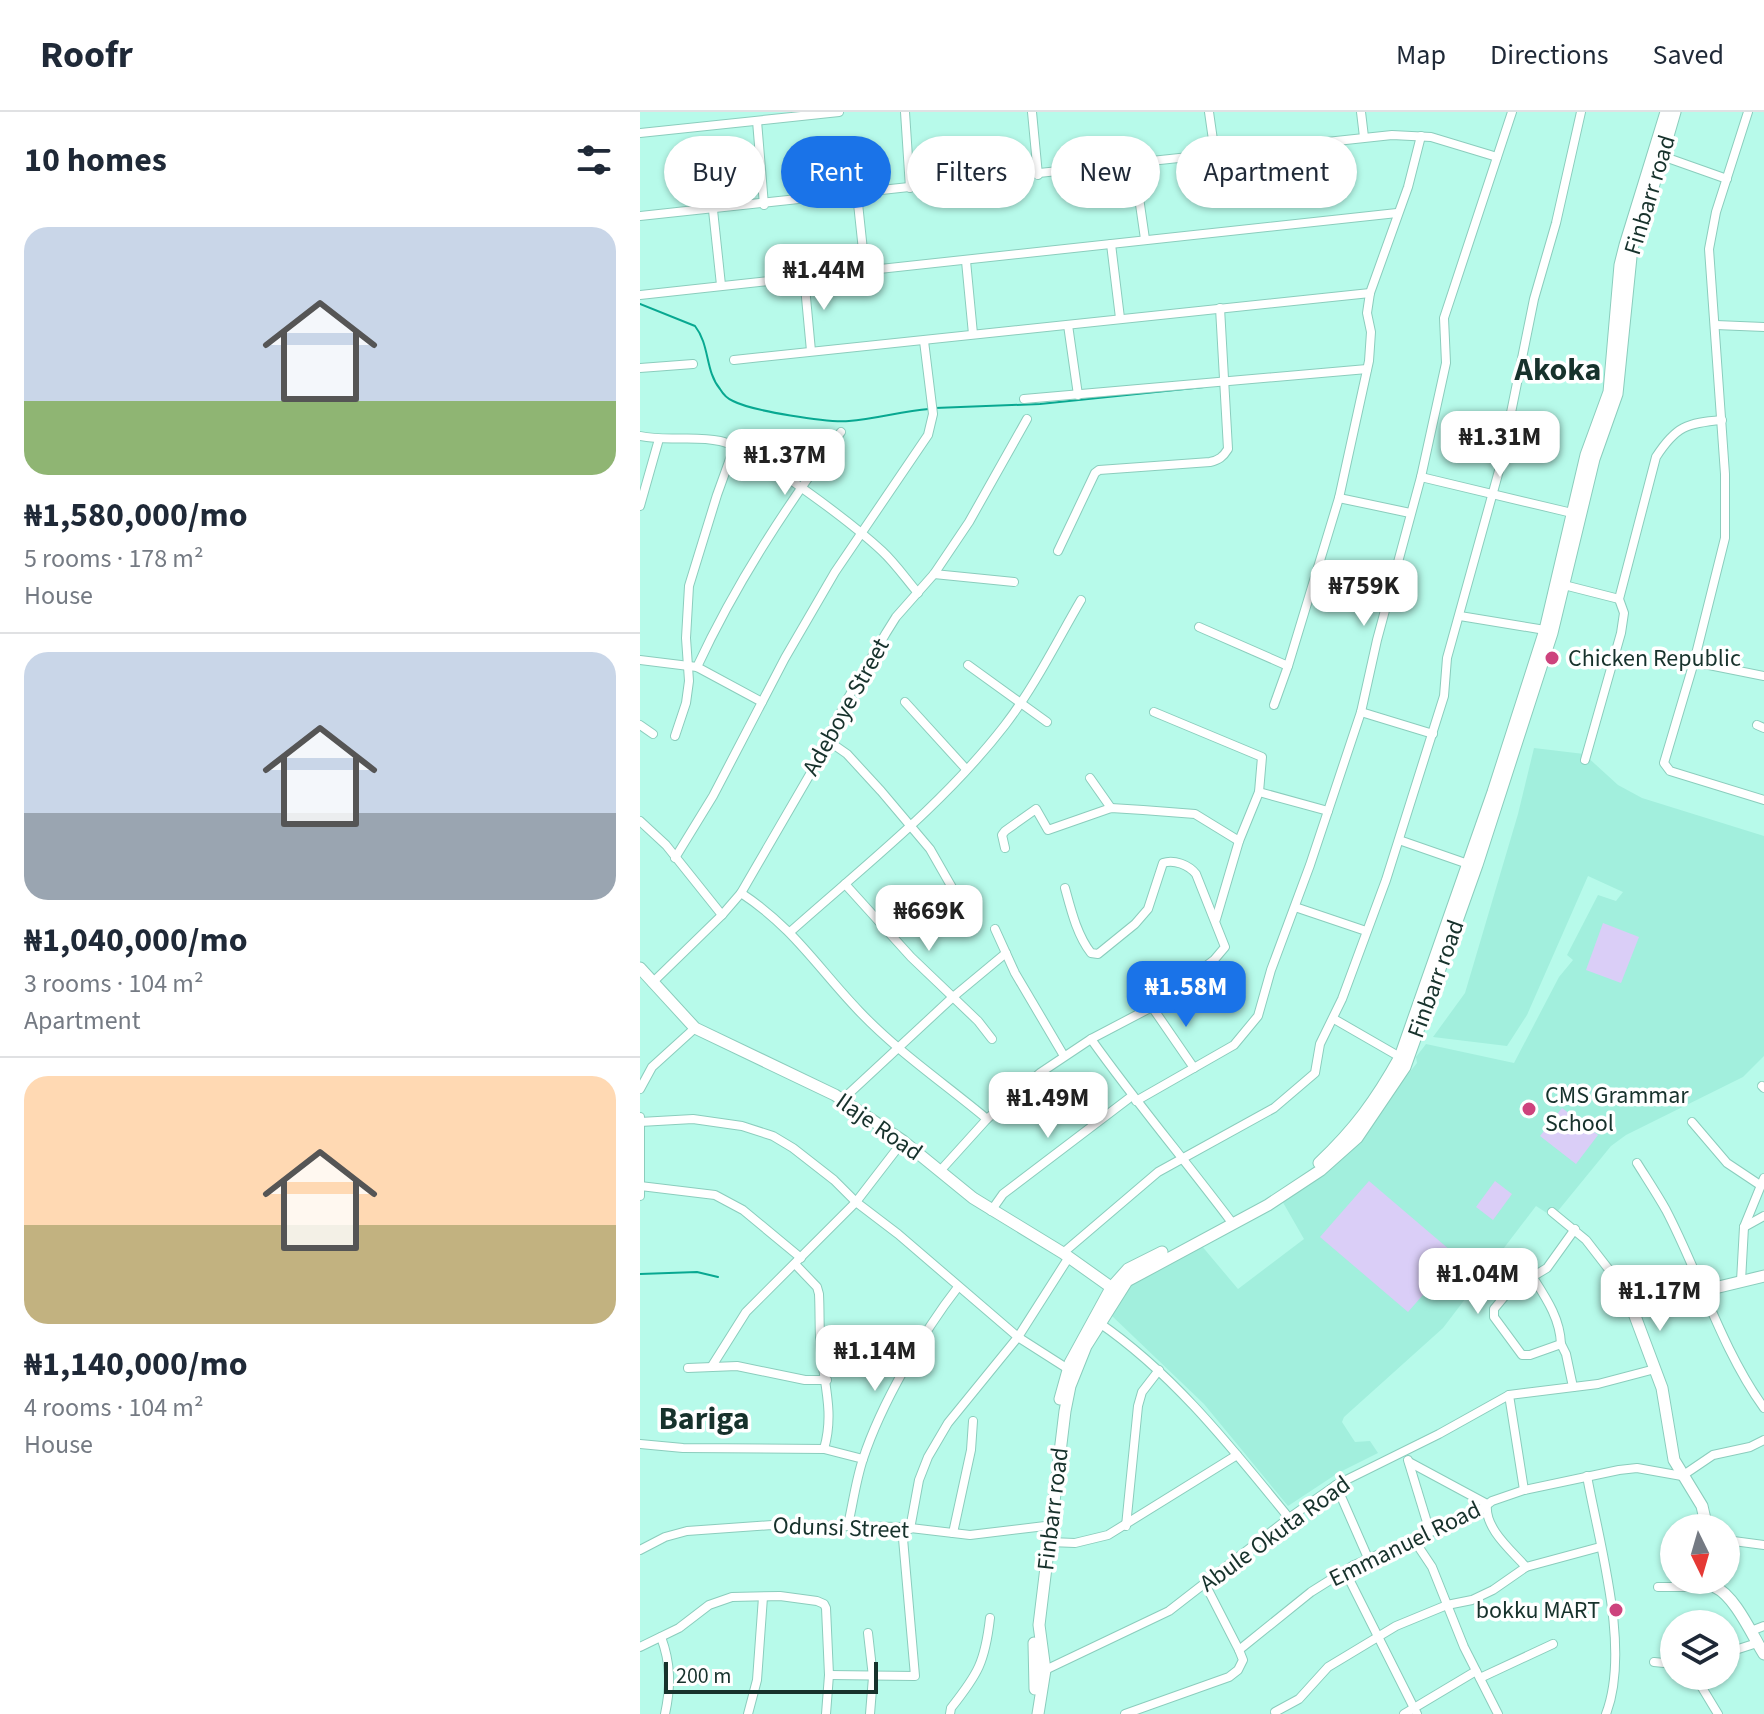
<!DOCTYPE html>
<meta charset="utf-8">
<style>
body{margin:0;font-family:"Source Sans 3",sans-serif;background:#f6f6f7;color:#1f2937;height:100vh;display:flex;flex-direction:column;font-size:30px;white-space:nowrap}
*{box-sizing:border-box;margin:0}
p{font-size:26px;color:#747a83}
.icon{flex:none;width:44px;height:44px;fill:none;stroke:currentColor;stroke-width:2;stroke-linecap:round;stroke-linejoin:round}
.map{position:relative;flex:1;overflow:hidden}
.details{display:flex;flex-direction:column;background:#fff;width:640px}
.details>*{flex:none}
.banner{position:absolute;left:24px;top:24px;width:760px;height:72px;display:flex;gap:16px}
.needle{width:52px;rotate:175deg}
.controls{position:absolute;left:1020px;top:1402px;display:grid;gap:16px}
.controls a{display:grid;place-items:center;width:80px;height:80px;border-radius:50%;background:#fff;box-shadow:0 2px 6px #0004;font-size:40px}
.scale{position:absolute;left:24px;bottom:20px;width:214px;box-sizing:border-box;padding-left:8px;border:4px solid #17322c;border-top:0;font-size:22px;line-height:28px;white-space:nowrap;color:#17322c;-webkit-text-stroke:6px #fff;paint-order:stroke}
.price{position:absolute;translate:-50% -68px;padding:0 18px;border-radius:16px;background:#fff;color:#222;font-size:26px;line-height:52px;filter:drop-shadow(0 2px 4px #0008)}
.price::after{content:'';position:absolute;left:50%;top:48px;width:24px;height:18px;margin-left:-12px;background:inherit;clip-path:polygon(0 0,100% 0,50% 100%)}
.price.current{background:#1a73e8;color:#fff}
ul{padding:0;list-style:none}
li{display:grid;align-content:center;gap:16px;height:424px;padding:0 24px}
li+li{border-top:2px solid #e0e1e3}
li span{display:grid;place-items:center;height:248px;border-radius:24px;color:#555}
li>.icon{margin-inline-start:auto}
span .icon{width:144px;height:144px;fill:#fffc;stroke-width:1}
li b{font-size:34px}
h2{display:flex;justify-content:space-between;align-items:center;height:96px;padding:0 24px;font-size:34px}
.chip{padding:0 28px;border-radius:36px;background:#fff;box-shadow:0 2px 6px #0004;font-size:28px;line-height:72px}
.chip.current{background:#1a73e8;color:#fff}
header{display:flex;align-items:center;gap:48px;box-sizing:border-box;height:112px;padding:0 40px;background:#fff;border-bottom:2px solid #e0e1e3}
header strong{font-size:38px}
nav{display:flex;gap:44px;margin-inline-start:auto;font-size:28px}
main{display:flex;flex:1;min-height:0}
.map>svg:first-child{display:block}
.built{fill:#a2efdd}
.green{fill:#dacef7}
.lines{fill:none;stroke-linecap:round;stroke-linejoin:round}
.stream{stroke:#08a891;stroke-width:2}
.street-casing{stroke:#8bcdbd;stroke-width:10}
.secondary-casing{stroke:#8bcdbd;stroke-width:13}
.street{stroke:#fff;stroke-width:8}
.secondary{stroke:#fff;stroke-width:11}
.poi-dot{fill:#cd437d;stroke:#fff;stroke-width:3}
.labels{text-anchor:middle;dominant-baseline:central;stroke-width:7;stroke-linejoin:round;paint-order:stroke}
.street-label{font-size:24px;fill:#17322c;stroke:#fff}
.poi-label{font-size:24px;fill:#17322c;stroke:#fff;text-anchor:start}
.district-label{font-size:32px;font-weight:bold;fill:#17322c;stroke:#fff}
</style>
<header>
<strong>Roofr</strong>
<nav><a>Map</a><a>Directions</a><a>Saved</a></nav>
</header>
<main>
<section class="details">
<h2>10 homes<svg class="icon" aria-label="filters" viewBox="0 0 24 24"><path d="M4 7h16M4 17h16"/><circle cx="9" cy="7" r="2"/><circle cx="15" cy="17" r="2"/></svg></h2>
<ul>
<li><span style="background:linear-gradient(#c9d6e8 70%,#8fb573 0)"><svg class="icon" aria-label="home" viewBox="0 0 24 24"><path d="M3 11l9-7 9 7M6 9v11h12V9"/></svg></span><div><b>₦1,580,000/mo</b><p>5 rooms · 178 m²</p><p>House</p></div></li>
<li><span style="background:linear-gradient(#c9d6e8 65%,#9aa5b1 0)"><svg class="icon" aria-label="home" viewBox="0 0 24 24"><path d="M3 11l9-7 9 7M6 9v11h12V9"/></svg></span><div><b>₦1,040,000/mo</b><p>3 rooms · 104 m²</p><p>Apartment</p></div></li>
<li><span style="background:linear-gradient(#ffd9b3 60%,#c2b280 0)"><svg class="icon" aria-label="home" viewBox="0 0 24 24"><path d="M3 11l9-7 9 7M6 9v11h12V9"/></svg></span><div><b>₦1,140,000/mo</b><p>4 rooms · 104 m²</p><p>House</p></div></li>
</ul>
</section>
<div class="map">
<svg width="1124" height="1602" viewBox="0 0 1124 1602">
<rect width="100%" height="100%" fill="#b7faea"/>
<!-- built -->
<path class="built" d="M894,636L944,642L978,673L1002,686L1124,724V944L1103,965L986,1023L971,1034L913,1105L896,1094L803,1216L704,1305L702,1310L715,1330L730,1329L738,1341L698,1361L648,1394L564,1292L471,1203L483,1178L561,1133L598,1177L664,1127L641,1087L673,1067L758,971L764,967L777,951L776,945L786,932L874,951L919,865L933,848L927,843L958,783L976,789L983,780L948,764L887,903L867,934L793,925L825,881L878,702Z"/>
<!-- green -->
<g class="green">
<path d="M963,811L999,825L981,871L946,858Z"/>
<path d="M922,996L958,1023L936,1052L900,1024Z"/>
<path d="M729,1069L817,1144L768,1200L680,1125Z"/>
<path d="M855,1069L872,1082L853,1108L836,1095Z"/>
</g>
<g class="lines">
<!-- stream -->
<g class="stream">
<path d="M0,192L55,214C70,233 65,259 80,277C83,282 88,287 93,289C112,299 188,311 209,309C236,307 262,299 289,297"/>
<path d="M295,296L400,292L564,275"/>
<path d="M0,1162L57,1160L78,1165"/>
</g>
<!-- street casing -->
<g class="street-casing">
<g id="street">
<path d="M265,0L270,76"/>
<path d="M392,0L398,63"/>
<path d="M569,0L575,42"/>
<path d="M721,0L724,25"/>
<path d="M1108,0L1076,100L1069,137L1085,362V426L1054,550L1024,651L1030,659L1124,688"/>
<path d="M117,9L124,93"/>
<path d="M0,21L199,0"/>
<path d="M1022,44L1087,67"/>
<path d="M494,51L505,127"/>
<path d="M217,82L225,157"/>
<path d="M73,98L81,173"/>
<path d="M0,104L752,23L791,25L857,45"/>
<path d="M471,132L480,206"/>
<path d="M326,149L333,222"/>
<path d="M164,164L171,239"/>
<path d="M0,183L757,101"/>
<path d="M428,213L438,283"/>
<path d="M1076,213L1124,215"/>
<path d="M94,248L730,181"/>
<path d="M0,256L53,252"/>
<path d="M384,287L727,257"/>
<path d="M0,324C26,330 53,323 80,329C114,336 214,413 242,439C255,451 266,467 278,481"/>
<path d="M781,365L932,401"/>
<path d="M699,386L770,401"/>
<path d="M0,394L19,327"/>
<path d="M418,439L455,361L459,358L570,350C579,348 583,345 588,337L580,196"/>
<path d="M294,462L374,470"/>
<path d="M924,473L979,487"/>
<path d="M820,504L905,518"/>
<path d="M559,515L648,554L699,386L729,249L731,220L727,201L730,181L768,75L781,24"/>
<path d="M0,548L57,555L122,590"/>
<path d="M1054,550L1124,564"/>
<path d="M328,553L407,610"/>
<path d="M57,555C96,471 146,395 201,320"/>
<path d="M265,590L326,657"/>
<path d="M634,593L648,554"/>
<path d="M514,600L622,645L619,680L599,729L576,807"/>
<path d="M721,600L793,622"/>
<path d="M0,613L13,622"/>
<path d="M1117,613L1124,616"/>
<path d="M35,624L46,591L49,569L46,526L49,474L77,383L95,333"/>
<path d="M187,628L207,642L241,679L290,737L314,779L334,800"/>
<path d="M945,648L981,521L984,501L979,487L1016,345C1036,314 1047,311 1082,308"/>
<path d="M450,666L471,696"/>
<path d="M619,680L688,699"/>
<path d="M0,709L26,733L82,803"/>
<path d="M759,728L828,752"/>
<path d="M365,736L362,723L365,719L396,697L408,718L471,696L503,698L555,702L599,729"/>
<path d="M35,746L73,684L145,546L195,460L288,323L293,302L284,229"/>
<path d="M205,772L271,845L338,909L352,927"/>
<path d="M101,781C154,816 177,855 219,899C258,940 304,971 347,1007"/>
<path d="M655,795L726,819"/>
<path d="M355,817L375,861L424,944"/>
<path d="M150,820C224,754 304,692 365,613C395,574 417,529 441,488"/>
<path d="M12,871L82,803L101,781L173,657L208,586L246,521L256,505L294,462L329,410L387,307"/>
<path d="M512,895L554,956"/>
<path d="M694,907L760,945"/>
<path d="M451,927C495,989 544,1047 590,1108"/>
<path d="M1122,974L1124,976"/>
<path d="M0,977L12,955L55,916"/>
<path d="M202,988L313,885L366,841"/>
<path d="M496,989L594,933L618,904L631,858L670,753L721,600L737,528L781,365L806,251L804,206L872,0"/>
<path d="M0,1005V1084"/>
<path d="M0,1010L53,1007L102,1014L133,1024L153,1036L194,1068L216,1090L258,1122L378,1225L428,1257"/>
<path d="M1052,1010L1087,1051L1120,1073"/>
<path d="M997,1051C1007,1067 1017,1082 1026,1098C1060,1163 1081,1236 1124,1296"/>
<path d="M300,1059L347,1007L400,961L451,927L512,895L574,848L585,835L556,762C549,753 534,747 523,751L508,797L495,812L458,842L451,841C437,823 431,798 425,776"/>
<path d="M0,1074L75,1083L103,1098L161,1146"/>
<path d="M351,1099L363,1082L492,984"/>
<path d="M912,1100L946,1128L977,1168L992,1196"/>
<path d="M1104,1115L1124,1104"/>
<path d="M423,1141L518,1060L634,996L675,961L680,932L702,887L746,768L804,584L807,546L860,355L894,187L916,111L941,0"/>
<path d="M155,1152L177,1175L179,1182C180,1202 179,1222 181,1241C185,1275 194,1303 184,1337"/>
<path d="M892,1164C906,1186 920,1206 921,1232"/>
<path d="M1101,1169L1104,1115L1124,1066"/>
<path d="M458,1210C534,1262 591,1335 649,1406"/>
<path d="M72,1254L106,1200L216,1090L263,1029"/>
<path d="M48,1256L97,1254L165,1268H187"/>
<path d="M933,1275L926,1242L921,1232L890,1243H882L854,1205V1197L869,1179L907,1156L935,1117"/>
<path d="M869,1283L884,1378"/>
<path d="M0,1332L43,1336L184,1337L223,1347"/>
<path d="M768,1348L790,1420"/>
<path d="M769,1350L847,1392C844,1416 871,1438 886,1455"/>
<path d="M947,1364C959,1431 991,1537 966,1602"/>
<path d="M696,1373L728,1446"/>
<path d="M208,1413C213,1391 216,1368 223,1347C241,1292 283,1220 318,1175"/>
<path d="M486,1414L498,1294L502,1280L519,1258"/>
<path d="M270,1417L279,1368L288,1345L308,1311L378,1225L429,1145"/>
<path d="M313,1421L331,1338L333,1309"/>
<path d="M774,1428L792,1455L824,1535L858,1602"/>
<path d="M1086,1428L1124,1433"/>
<path d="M410,1430L435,1431L468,1423L597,1343"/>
<path d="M0,1438L25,1425L47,1419L132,1413L262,1415L330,1423L405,1414"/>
<path d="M705,1459L777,1602"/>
<path d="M565,1472L599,1538"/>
<path d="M1018,1475H1075"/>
<path d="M1111,1519L1124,1514"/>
<path d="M228,1521L233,1565L230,1602"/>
<path d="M21,1525C31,1552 31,1574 25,1602"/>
<path d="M0,1535L39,1516L69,1493L92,1485L140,1484L177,1489L184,1492L186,1496L189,1563L186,1602"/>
<path d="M1086,1541L1117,1531"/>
<path d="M1014,1550L1034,1552"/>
<path d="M401,1560L529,1499L649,1406L696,1373L799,1322L869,1283L958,1272L1015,1257"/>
<path d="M189,1563L275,1564L262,1415"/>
<path d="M1055,1564L1078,1602"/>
<path d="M840,1566L913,1532"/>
<path d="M635,1600L659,1587L688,1555L756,1514L807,1493L832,1488L853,1478L886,1455L960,1435"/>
<path d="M108,1602L117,1568L123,1485"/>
<path d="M310,1602L311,1596C338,1562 345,1550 350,1506"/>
<path d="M485,1602L589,1565L598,1558L603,1548L599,1538L671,1480L714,1453L790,1420L808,1416L835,1402L852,1389L884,1378L979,1358L997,1356L1042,1364L1073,1343L1110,1335L1124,1328"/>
<path d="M764,1602L836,1559"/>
</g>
</g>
<!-- secondary casing -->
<g class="secondary-casing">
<g id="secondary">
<path d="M0,856L55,916L195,983L263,1029L333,1086L423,1141L475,1178"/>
<path d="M679,1051C715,1017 736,988 760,945L853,680L905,518L946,343L969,280L980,153L985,133L1026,0"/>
<path d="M420,1287L430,1251L471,1176L488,1157L522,1140"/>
<path d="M1067,1416L1062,1394L1034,1348L1022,1276L992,1196L1124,1164"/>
<path d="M1073,1468L1075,1475C1095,1484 1112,1523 1124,1542"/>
<path d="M394,1531L395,1577"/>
<path d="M398,1602L405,1558L399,1513L425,1299L430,1274L446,1234L487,1169L628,1093L681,1058L717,1026L765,955L837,753L912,521L954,347L977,282L992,135L1005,103L1035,0"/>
</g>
</g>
<!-- street -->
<use href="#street" class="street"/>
<!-- secondary -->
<use href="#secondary" class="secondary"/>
</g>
<!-- markers -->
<g class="poi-dot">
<circle cx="912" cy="546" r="8"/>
<circle cx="889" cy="997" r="8"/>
<circle cx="976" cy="1498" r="8"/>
</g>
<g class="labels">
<!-- street labels -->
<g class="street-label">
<text transform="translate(1010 83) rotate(-73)">Finbarr road</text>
<text transform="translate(206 595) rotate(-61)">Adeboye Street</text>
<text transform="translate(796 867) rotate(-70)">Finbarr road</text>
<text transform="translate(239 1015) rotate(35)">Ilaje Road</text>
<text transform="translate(413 1397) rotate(-83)">Finbarr road</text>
<text transform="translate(201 1416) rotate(2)">Odunsi Street</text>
<text transform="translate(635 1422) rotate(-36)">Abule Okuta Road</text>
<text transform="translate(765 1432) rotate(-26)">Emmanuel Road</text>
</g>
<!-- poi labels -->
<g class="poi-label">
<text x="928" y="546">Chicken Republic</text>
<text x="905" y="983">CMS Grammar<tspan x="905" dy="28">School</tspan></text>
<text x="960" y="1498" text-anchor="end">bokku MART</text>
</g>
<!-- district labels -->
<g class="district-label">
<text x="918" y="258">Akoka</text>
<text x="64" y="1307">Bariga</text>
</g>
</g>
</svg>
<div class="controls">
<a><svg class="needle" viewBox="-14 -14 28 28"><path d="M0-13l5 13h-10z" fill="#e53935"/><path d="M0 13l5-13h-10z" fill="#747a83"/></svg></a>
<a><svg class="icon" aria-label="layers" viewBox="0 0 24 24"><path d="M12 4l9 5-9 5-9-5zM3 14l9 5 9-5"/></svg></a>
</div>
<div class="scale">200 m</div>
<b class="price" style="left:184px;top:200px">₦1.44M</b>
<b class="price" style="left:860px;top:367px">₦1.31M</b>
<b class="price" style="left:145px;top:385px">₦1.37M</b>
<b class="price" style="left:724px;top:516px">₦759K</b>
<b class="price" style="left:289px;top:841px">₦669K</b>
<b class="price current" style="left:546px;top:917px">₦1.58M</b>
<b class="price" style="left:408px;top:1028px">₦1.49M</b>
<b class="price" style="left:838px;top:1204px">₦1.04M</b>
<b class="price" style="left:1020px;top:1221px">₦1.17M</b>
<b class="price" style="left:235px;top:1281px">₦1.14M</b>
<div class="banner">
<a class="chip">Buy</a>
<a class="chip current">Rent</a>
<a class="chip">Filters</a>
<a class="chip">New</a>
<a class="chip">Apartment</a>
</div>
</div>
</main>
